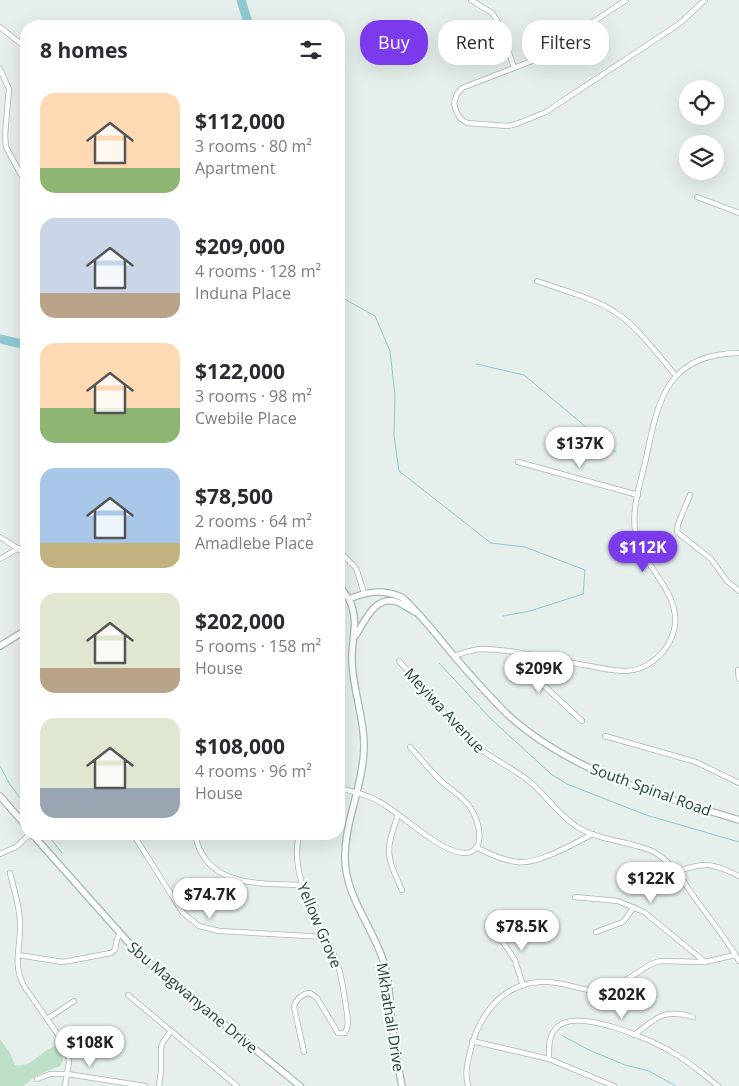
<!DOCTYPE html>
<meta charset="utf-8">
<style>
body{margin:0;font-family:"Open Sans",sans-serif;background:#f2f2f3;color:#2b2b33;height:100vh;display:flex;flex-direction:column;font-size:19px;white-space:nowrap}
*{box-sizing:border-box;margin:0}
p{font-size:16px;color:#7c7c81}
.icon{flex:none;width:28px;height:28px;fill:none;stroke:currentColor;stroke-width:2;stroke-linecap:round;stroke-linejoin:round}
.map{position:relative;flex:1;overflow:hidden}
.drawer{position:absolute;left:20px;top:20px;width:325px;height:820px;display:flex;flex-direction:column;background:#fff;border-radius:20px;box-shadow:0 5px 20px #0002}
.drawer>*{flex:none}
.top-card{position:absolute;left:360px;top:20px;width:304px;height:45px;display:flex;gap:10px}
.buttons{position:absolute;left:679px;top:80px;display:grid;gap:10px}
.buttons a{display:grid;place-items:center;width:45px;height:45px;border-radius:50%;background:#fff;box-shadow:0 5px 20px #0002;font-size:25px}
.price{position:absolute;translate:-50% -42px;padding:0 11px;border-radius:18px;background:#fff;color:#222;font-size:16px;line-height:32px;filter:drop-shadow(0 1px 2px #0008)}
.price::after{content:'';position:absolute;left:50%;top:30px;width:15px;height:11px;margin-left:-8px;background:inherit;clip-path:polygon(0 0,100% 0,50% 100%)}
.price.selected{background:#7c3aed;color:#fff}
ul{padding:0;list-style:none}
li{display:flex;align-items:center;gap:15px;height:125px;padding:0 20px}
li span{display:grid;place-items:center;flex:none;width:140px;height:100px;border-radius:15px;color:#555}
li>.icon{margin-inline-start:auto}
span .icon{width:60px;height:60px;fill:#fffc;stroke-width:1}
li b{font-size:21px}
h2{display:flex;justify-content:space-between;align-items:center;height:60px;padding:0 20px;font-size:21px}
.pill{padding:0 18px;border-radius:20px;background:#fff;box-shadow:0 5px 20px #0002;font-size:18px;line-height:45px}
.pill.selected{background:#7c3aed;color:#fff}
.map>svg:first-child{display:block}
.green{fill:#bfe0c8}
.lines{fill:none;stroke-linecap:round;stroke-linejoin:round}
.stream{stroke:#8ec9d4;stroke-width:1}
.river{stroke:#8ec9d4;stroke-width:9}
.street-casing{stroke:#a8b8b2;stroke-width:6}
.secondary-casing{stroke:#a4bbb3;stroke-width:8}
.street{stroke:#fff;stroke-width:4.5}
.secondary{stroke:#fff;stroke-width:5.5}
.labels{text-anchor:middle;dominant-baseline:central;stroke-width:4.5;stroke-linejoin:round;paint-order:stroke}
.street-label{font-size:15px;fill:#24423a;stroke:#f7fbf9}
</style>
<div class="map">
<svg width="739" height="1086" viewBox="0 0 739 1086">
<rect width="100%" height="100%" fill="#e6efeb"/>
<!-- green -->
<path class="green" d="M0,1039L10,1053L15,1065C32,1068 40,1051 55,1046L60,1048L63,1061L60,1066L37,1075L23,1086H0Z"/>
<g class="lines">
<!-- stream -->
<g class="stream">
<path d="M339,296L375,316L390,351L395,395L394,436L399,471L491,543L525,547L585,570L583,594L530,611L503,616"/>
<path d="M476,364L524,375L616,452"/>
<path d="M439,663L491,719L551,774L567,784L646,815L739,842"/>
<path d="M339,670L342,671"/>
<path d="M0,766L9,783L26,806"/>
<path d="M47,834L62,853"/>
<path d="M563,1036L589,1050L625,1065L649,1071L676,1086"/>
</g>
<!-- river -->
<g class="river">
<path d="M241,0L249,26"/>
<path d="M0,339L26,345"/>
</g>
<!-- street casing -->
<g class="street-casing">
<g id="street">
<path d="M471,0L492,13L497,20L514,67"/>
<path d="M626,0L537,59L462,88L457,94L454,103L456,111L460,118L467,123L508,126L519,123L546,112L679,24L705,0"/>
<path d="M0,27L26,48"/>
<path d="M0,69L9,89L5,135L6,147L26,184"/>
<path d="M697,197L739,213"/>
<path d="M537,281C559,289 596,299 615,312C638,327 658,355 676,376"/>
<path d="M518,462L638,495"/>
<path d="M690,495L678,524L677,532L711,559L727,581L739,591"/>
<path d="M0,537L26,554"/>
<path d="M339,551L356,568L364,593"/>
<path d="M0,559L19,548"/>
<path d="M523,654V662L526,669L582,721"/>
<path d="M454,656C463,653 473,649 483,649C517,650 551,659 584,665C597,667 612,671 625,671C635,671 646,667 653,661C667,651 677,633 675,615C672,585 640,562 635,530C632,508 640,484 645,463C658,403 664,354 739,353"/>
<path d="M399,661L469,741C488,757 510,766 529,781C547,796 559,816 579,828C601,841 629,841 652,851C673,861 686,887 700,905C713,923 728,941 739,961"/>
<path d="M738,670L739,679"/>
<path d="M605,736L696,762L739,783"/>
<path d="M339,788C352,791 366,794 378,801C400,812 442,855 466,853C487,851 479,820 471,809C464,796 448,789 438,778C428,768 419,757 410,747"/>
<path d="M398,815C385,852 386,855 402,890"/>
<path d="M133,834L183,913L199,926L219,931L326,937"/>
<path d="M195,834C205,888 259,883 301,885"/>
<path d="M253,834L298,836"/>
<path d="M299,834C289,881 319,916 335,957C342,973 343,990 346,1006C347,1016 350,1024 345,1033H338L317,998L310,993C303,993 295,1000 294,1007L304,1052"/>
<path d="M476,847C489,854 502,860 517,862C537,865 573,844 593,834"/>
<path d="M0,854L16,847L30,834"/>
<path d="M675,872C704,862 711,862 739,876"/>
<path d="M10,873C14,890 20,907 20,924C21,947 12,964 24,986L66,1046L69,1062L65,1086"/>
<path d="M575,897L618,901L644,912L705,962"/>
<path d="M495,930L515,960L523,986"/>
<path d="M596,932L623,922L634,907"/>
<path d="M18,955L63,962L111,953L115,950L117,939L120,933"/>
<path d="M128,995L237,1086"/>
<path d="M47,1019L74,1001"/>
<path d="M634,1035C657,1018 663,1008 693,1017"/>
<path d="M472,1041L549,1059L614,1086"/>
<path d="M66,1046L112,1032"/>
<path d="M549,1059C549,1048 548,1036 557,1027C578,1007 653,1040 675,1054C691,1063 704,1075 718,1086"/>
<path d="M37,1079L50,1074H67L145,1086"/>
<path d="M159,1086L161,1071V1048L163,1042L171,1031"/>
<path d="M468,1086C465,1074 467,1064 470,1052C478,1017 501,984 540,982C565,980 588,996 612,989L651,964L660,961L705,962L735,955"/>
</g>
</g>
<!-- secondary casing -->
<g class="secondary-casing">
<g id="secondary">
<path d="M339,585L349,599C368,591 385,589 403,598C418,612 431,628 444,644C464,668 485,692 507,714C571,773 658,795 739,820"/>
<path d="M349,599C360,623 351,638 352,662C353,692 365,719 364,748C363,787 344,822 345,860C346,898 375,930 385,966C389,982 390,999 391,1015C394,1039 397,1062 402,1086"/>
<path d="M356,635C365,621 375,595 397,602C403,604 409,609 415,612"/>
<path d="M0,646L26,630"/>
<path d="M0,796L26,826"/>
<path d="M32,834L129,943L153,966L300,1086"/>
</g>
</g>
<!-- street -->
<use href="#street" class="street"/>
<!-- secondary -->
<use href="#secondary" class="secondary"/>
</g>
<g class="labels">
<!-- street labels -->
<g class="street-label">
<text transform="translate(445 710) rotate(47)">Meyiwa Avenue</text>
<text transform="translate(651 789) rotate(20)">South Spinal Road</text>
<text transform="translate(320 925) rotate(67)">Yellow Grove</text>
<text transform="translate(193 997) rotate(40)">Sbu Magwanyane Drive</text>
<text transform="translate(391 1017) rotate(81)">Mkhathali Drive</text>
</g>
</g>
</svg>
<div class="buttons">
<a><svg class="icon" aria-label="locate" viewBox="0 0 24 24"><circle cx="12" cy="12" r="6"/><path d="M12 2v4M12 18v4M2 12h4M18 12h4"/></svg></a>
<a><svg class="icon" aria-label="layers" viewBox="0 0 24 24"><path d="M12 4l9 5-9 5-9-5zM3 14l9 5 9-5"/></svg></a>
</div>
<b class="price" style="left:580px;top:469px">$137K</b>
<b class="price selected" style="left:643px;top:573px">$112K</b>
<b class="price" style="left:539px;top:694px">$209K</b>
<b class="price" style="left:651px;top:904px">$122K</b>
<b class="price" style="left:210px;top:920px">$74.7K</b>
<b class="price" style="left:522px;top:952px">$78.5K</b>
<b class="price" style="left:622px;top:1020px">$202K</b>
<b class="price" style="left:90px;top:1068px">$108K</b>
<div class="top-card">
<a class="pill selected">Buy</a>
<a class="pill">Rent</a>
<a class="pill">Filters</a>
</div>
<section class="drawer">
<h2>8 homes<svg class="icon" aria-label="filters" viewBox="0 0 24 24"><path d="M4 7h16M4 17h16"/><circle cx="9" cy="7" r="2"/><circle cx="15" cy="17" r="2"/></svg></h2>
<ul>
<li><span style="background:linear-gradient(#ffd9b3 75%,#8fb573 0)"><svg class="icon" aria-label="home" viewBox="0 0 24 24"><path d="M3 11l9-7 9 7M6 9v11h12V9"/></svg></span><div><b>$112,000</b><p>3 rooms · 80 m²</p><p>Apartment</p></div></li>
<li><span style="background:linear-gradient(#c9d6e8 75%,#b9a48a 0)"><svg class="icon" aria-label="home" viewBox="0 0 24 24"><path d="M3 11l9-7 9 7M6 9v11h12V9"/></svg></span><div><b>$209,000</b><p>4 rooms · 128 m²</p><p>Induna Place</p></div></li>
<li><span style="background:linear-gradient(#ffd9b3 65%,#8fb573 0)"><svg class="icon" aria-label="home" viewBox="0 0 24 24"><path d="M3 11l9-7 9 7M6 9v11h12V9"/></svg></span><div><b>$122,000</b><p>3 rooms · 98 m²</p><p>Cwebile Place</p></div></li>
<li><span style="background:linear-gradient(#a9c7e8 75%,#c2b280 0)"><svg class="icon" aria-label="home" viewBox="0 0 24 24"><path d="M3 11l9-7 9 7M6 9v11h12V9"/></svg></span><div><b>$78,500</b><p>2 rooms · 64 m²</p><p>Amadlebe Place</p></div></li>
<li><span style="background:linear-gradient(#dfe7d0 75%,#b9a48a 0)"><svg class="icon" aria-label="home" viewBox="0 0 24 24"><path d="M3 11l9-7 9 7M6 9v11h12V9"/></svg></span><div><b>$202,000</b><p>5 rooms · 158 m²</p><p>House</p></div></li>
<li><span style="background:linear-gradient(#dfe7d0 70%,#9aa5b1 0)"><svg class="icon" aria-label="home" viewBox="0 0 24 24"><path d="M3 11l9-7 9 7M6 9v11h12V9"/></svg></span><div><b>$108,000</b><p>4 rooms · 96 m²</p><p>House</p></div></li>
</ul>
</section>
</div>
